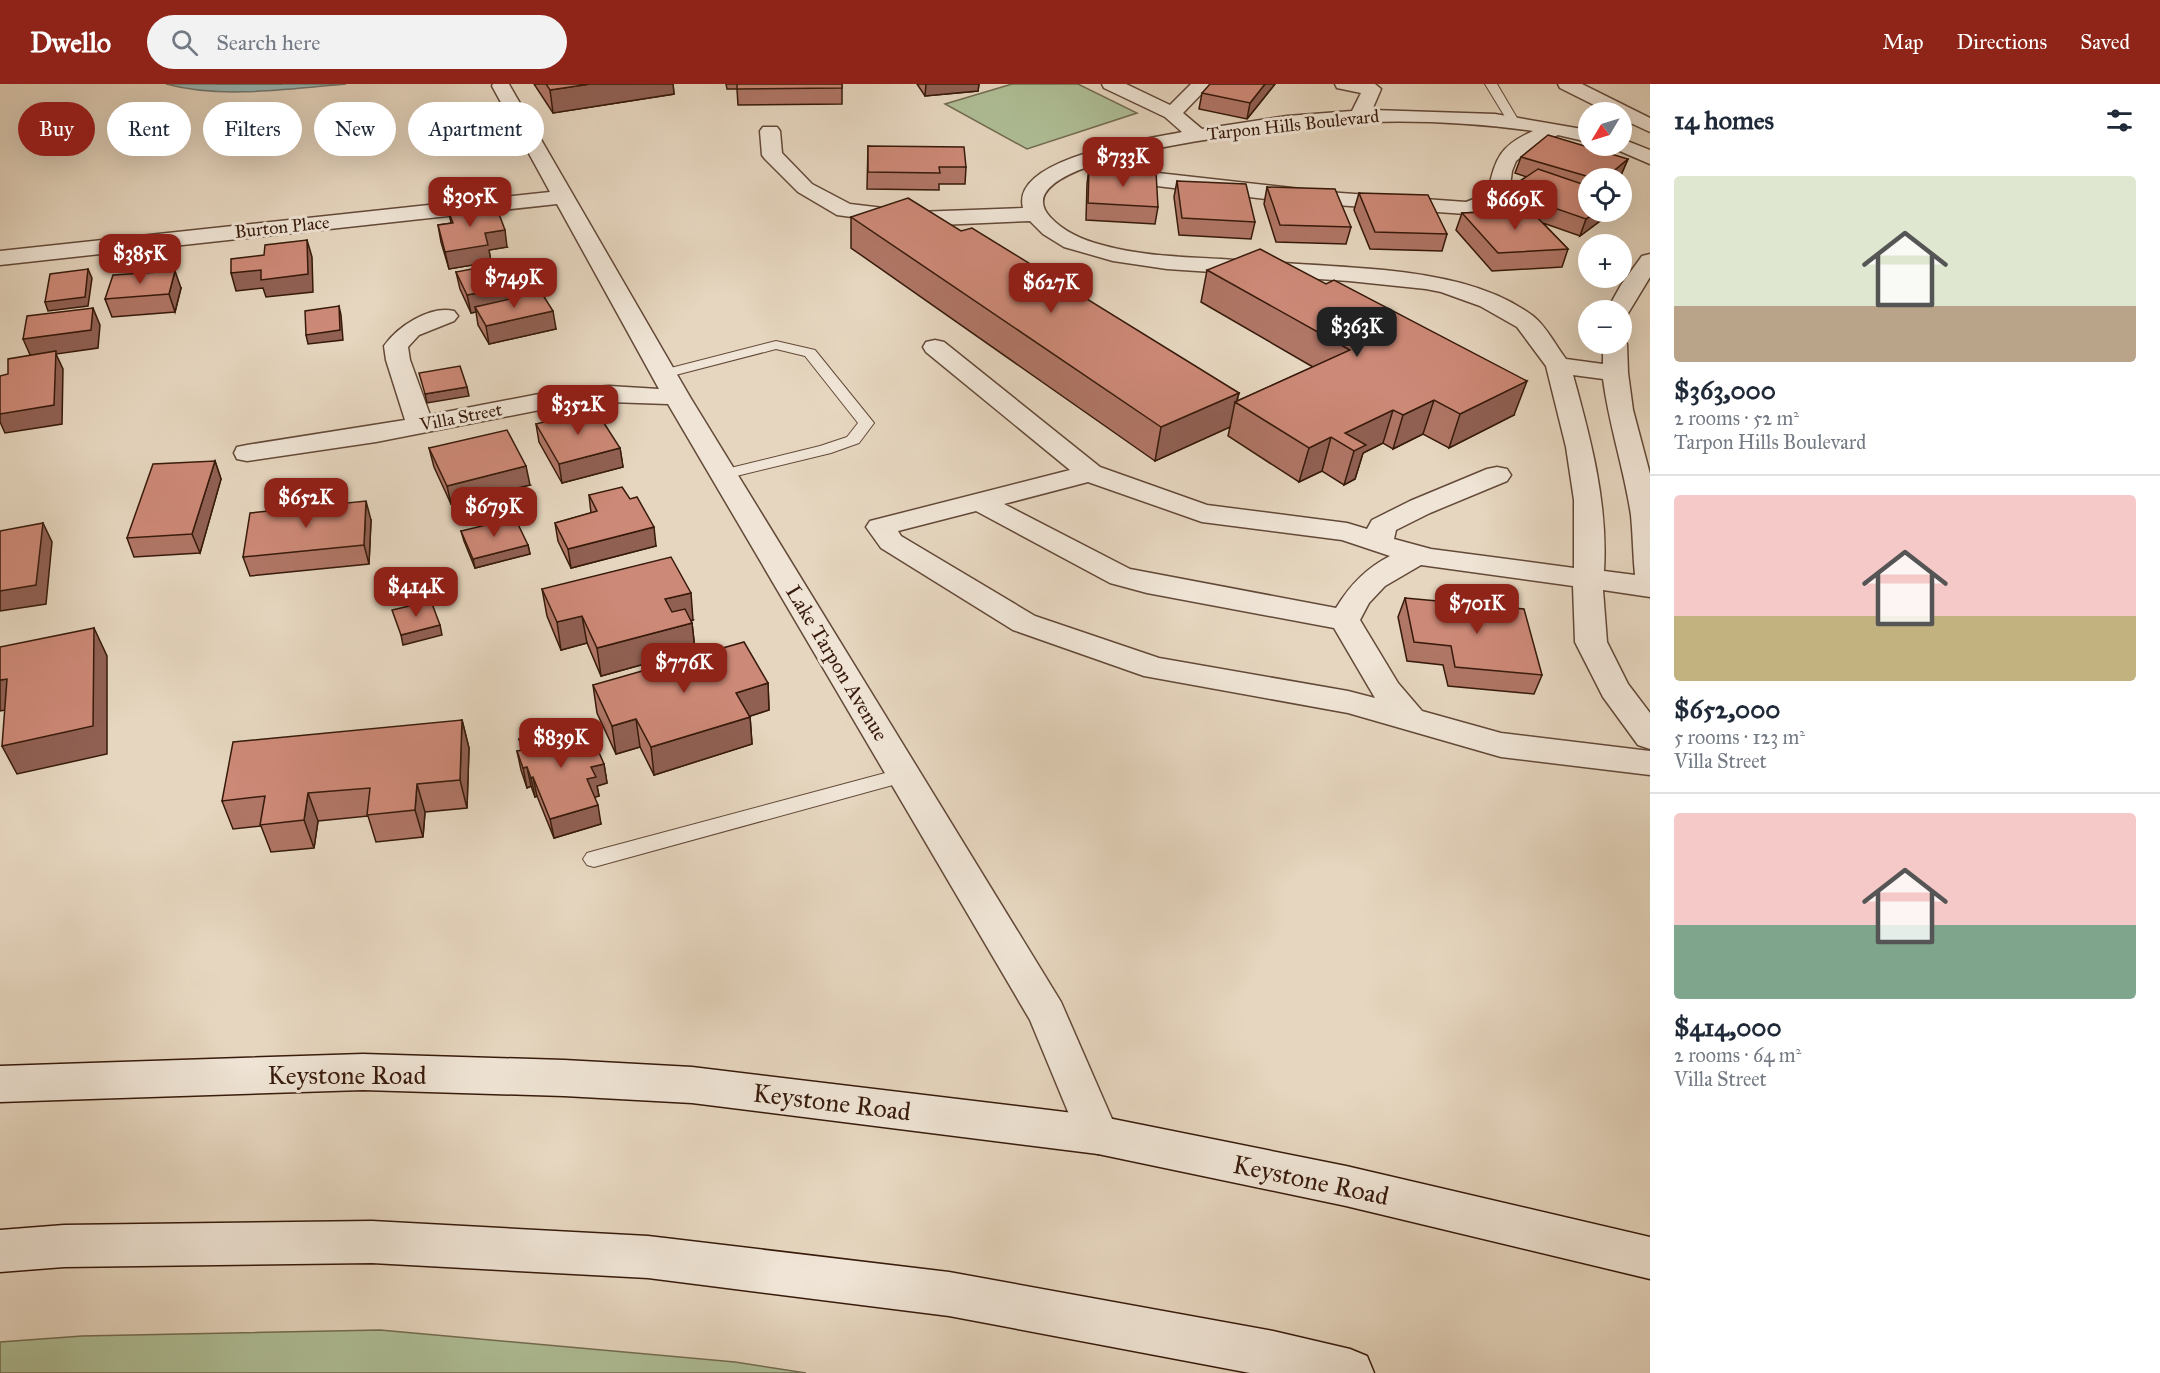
<!DOCTYPE html>
<meta charset="utf-8">
<style>
body{margin:0;font-family:"IM FELL Great Primer",serif;background:#f2f2f3;color:#1f2937;height:100vh;display:flex;flex-direction:column;font-size:22px;white-space:nowrap}
*{box-sizing:border-box;margin:0}
p{font-size:20px;color:#747a83}
.icon{flex:none;width:33px;height:33px;fill:none;stroke:currentColor;stroke-width:2;stroke-linecap:round;stroke-linejoin:round}
.map{position:relative;flex:1;overflow:hidden}
.sheet{display:flex;flex-direction:column;background:#fff;width:510px}
.sheet>*{flex:none}
.guide{position:absolute;left:18px;top:18px;width:570px;height:54px;display:flex;gap:12px}
.needle{width:39px;rotate:232deg}
.buttons{position:absolute;left:1578px;top:18px;display:grid;gap:12px}
.buttons a{display:grid;place-items:center;width:54px;height:54px;border-radius:50%;background:#fff;box-shadow:0 6px 24px #0002;font-size:30px}
.price{position:absolute;translate:-50% -51px;padding:0 14px;border-radius:12px;background:#8f2418;color:#fff;font-size:20px;line-height:39px;filter:drop-shadow(0 2px 3px #0008)}
.price::after{content:'';position:absolute;left:50%;top:36px;width:18px;height:14px;margin-left:-9px;background:inherit;clip-path:polygon(0 0,100% 0,50% 100%)}
.price.current{background:#222;color:#fff}
ul{padding:0;list-style:none}
li{display:grid;align-content:center;gap:12px;height:318px;padding:0 24px}
li+li{border-top:2px solid #e0e1e3}
li span{display:grid;place-items:center;height:186px;border-radius:6px;color:#555}
li>.icon{margin-inline-start:auto}
span .icon{width:108px;height:108px;fill:#fffc;stroke-width:1}
li b{font-size:26px}
h2{display:flex;justify-content:space-between;align-items:center;height:72px;padding:0 24px;font-size:26px}
.tag{padding:0 21px;border-radius:27px;background:#fff;box-shadow:0 6px 24px #0002;font-size:21px;line-height:54px}
.tag.current{background:#8f2418;color:#fff}
header{display:flex;align-items:center;gap:36px;box-sizing:border-box;height:84px;padding:0 30px;background:#8f2418;color:#fff}
header strong{font-size:28px}
nav{display:flex;gap:33px;margin-inline-start:auto;font-size:21px}
.search{width:420px;height:54px;background:#f2f2f3;display:flex;align-items:center;gap:15px;box-sizing:border-box;padding:0 21px;border-radius:33px;color:#747a83;font-size:22px}
main{display:flex;flex:1;min-height:0}
.map>svg:first-child{display:block}
.green{fill:#afbf97;stroke:#736c51;stroke-width:1.5}
.water{fill:#97b8b8;stroke:#717973;stroke-width:1.5}
.lines{fill:none;stroke-linecap:round;stroke-linejoin:round}
.shore{stroke:#676962;stroke-width:1.5}
.lane-casing{stroke:#634938;stroke-width:2}
.street-casing{stroke:#634938;stroke-width:3}
.secondary-casing{stroke:#371a0b;stroke-width:3}
.lane{fill:#efe4d5;fill-rule:evenodd}
.street{fill:#efe4d5;fill-rule:evenodd}
.secondary{fill:#efe4d5;fill-rule:evenodd}
.wall{fill:#b07666;stroke:#371a0b;stroke-width:1.5}
.shaded-wall{fill:#906053;stroke:#371a0b;stroke-width:1.5}
.building{fill:#cd8977;stroke:#371a0b;stroke-width:1.5}
.labels{text-anchor:middle;dominant-baseline:central;stroke-width:6;stroke-linejoin:round;paint-order:stroke}
.far-street-label{font-size:18px;fill:#371a0b;stroke:#efe4d5}
.street-label{font-size:21px;fill:#371a0b;stroke:#efe4d5}
.near-street-label{font-size:26px;fill:#371a0b;stroke:#efe4d5}
</style>
<header>
<strong>Dwello</strong>
<div class="search"><svg class="icon" aria-label="search" viewBox="0 0 24 24"><circle cx="10" cy="10" r="6"/><path d="M15 15l6 6"/></svg>Search here</div>
<nav><a>Map</a><a>Directions</a><a>Saved</a></nav>
</header>
<main>
<div class="map">
<svg width="1650" height="1289" viewBox="0 0 1650 1289">
<rect width="100%" height="100%" fill="#e6d6bf"/>
<filter id="stains"><feTurbulence type="fractalNoise" baseFrequency=".00333" numOctaves="4"/><feColorMatrix values="0 0 0 0 .2 0 0 0 0 .09 0 0 0 0 .02 0 0 0 .5 -.17"/></filter>
<radialGradient id="worn" r=".72"><stop offset=".6" stop-color="#630" stop-opacity="0"/><stop offset="1" stop-color="#630" stop-opacity=".3"/></radialGradient>
<!-- green -->
<g class="green">
<path d="M1012,0H1078L1137,29L1027,65L945,20Z"/>
<path d="M380,1246L735,1278L806,1289H0V1258L82,1252Z"/>
</g>
<!-- water -->
<path class="water" d="M166,0H346C289,5 221,15 166,0Z"/>
<g class="lines">
<!-- shore -->
<path class="shore" d="M216,0H282"/>
<!-- lane casing -->
<g class="lane-casing">
<g id="lane">
<path d="M1485,0H1497L1520,39L1518,41H1510Z"/>
<path d="M776,257L815,266L874,339L859,359L831,369L724,395L718,393L716,390L718,387L820,362L847,353L858,339L805,272L776,265L664,294L657,290L659,287Z"/>
<path d="M904,684L911,686L914,691L911,696L594,783L587,781L583,775L587,769L594,767Z"/>
</g>
</g>
<!-- street casing -->
<g class="street-casing">
<g id="street">
<path d="M493,0H509L510,2L690,313L1061,918L1119,1051L1113,1064L1098,1070L1083,1064L1030,936L668,320L609,318L565,321L376,358L247,377L237,375L234,369L237,363L247,361L405,336L386,276L384,262C397,243 430,221 454,227L458,232L454,237L419,251L408,263L410,276L430,331L565,305L609,302L659,305L557,120L0,181V167L550,108L492,2Z"/>
<path d="M1102,0H1126L1170,21L1191,0H1211L1183,29L1202,45L1287,32L1352,27L1361,9L1337,4L1335,0H1375L1381,5L1372,26L1495,30L1588,46V58L1558,51L1536,61L1516,77L1512,87L1509,109L1504,118L1489,126L1466,130L1292,118L1140,100L1104,91L1101,87L1104,83L1111,81L1140,87L1327,108L1466,118L1487,110C1496,76 1497,63 1533,47C1478,39 1421,36 1365,38C1332,40 990,67 1050,133C1064,148 1083,156 1102,161C1141,172 1182,173 1221,175C1275,179 1330,181 1384,186C1433,191 1492,201 1533,232C1546,242 1556,262 1566,275L1603,280V260H1622V254L1624,255L1627,260L1628,289L1633,326L1650,390V513L1603,506L1607,558L1628,600L1650,629V665L1638,661L1603,613L1575,558L1573,502L1421,481L1385,502L1369,519L1360,536L1398,599L1422,627L1501,649L1650,667V691L1501,673L1348,629L1144,592L1013,546L881,464L866,443L870,437L1070,386L926,268L923,263L926,258L935,256L944,258L1100,383L1207,421L1347,439L1367,445L1372,436L1410,417L1487,385L1497,383L1507,385L1511,391L1507,397L1430,429L1396,446L1394,455L1431,465L1574,484V416L1566,363L1546,282L1517,243L1480,222L1441,208L1426,205L1349,197L1167,185L1113,177L1064,163L1043,150L1030,137L917,142L837,131L798,108L765,75L762,71L760,47L763,43H777L780,47L782,69L812,100L850,120L917,128L1023,124C1010,73 1149,55 1182,48L1165,33L1104,4ZM1573,291L1603,295C1609,341 1624,385 1631,431C1633,451 1633,472 1635,491L1604,487C1608,420 1591,356 1573,291ZM1088,398L1202,438L1342,456L1390,472C1366,484 1350,501 1336,524L1130,485L1004,420ZM976,427L1110,499L1147,509L1334,544L1375,614L1348,607L1159,574L1035,532L901,452L898,447Z"/>
<path d="M1558,0H1582L1650,34V48L1622,35V28H1608L1560,4Z"/>
<path d="M1622,55L1650,66V80L1615,65L1612,62H1622Z"/>
<path d="M1650,170V193L1627,231L1622,233V226H1607L1621,201L1642,172Z"/>
</g>
</g>
<!-- secondary casing -->
<g class="secondary-casing">
<g id="secondary">
<path d="M363,970L564,976L692,983L1098,1032L1346,1082L1650,1153V1195L1346,1122L1098,1070L692,1019L564,1012L363,1006L0,1018V982Z"/>
<path d="M372,1137L648,1152L949,1188L1273,1247L1350,1265L1367,1272L1374,1289H1250L949,1232L648,1194L372,1179L64,1183L0,1188V1146L64,1141Z"/>
</g>
</g>
<!-- lane -->
<use href="#lane" class="lane"/>
<!-- street -->
<use href="#street" class="street"/>
<!-- secondary -->
<use href="#secondary" class="secondary"/>
</g>
<!-- wall -->
<g class="wall">
<path d="M534,0H673L674,10L553,29Z"/>
<path d="M726,0H842V20L738,21L737,5H727Z"/>
<path d="M917,0H979L978,7L925,12Z"/>
<path d="M1275,0L1247,35L1199,25L1202,9Z"/>
<path d="M868,62L966,83L965,100H939V106L867,105Z"/>
<path d="M1521,73L1628,75L1621,91L1617,94H1588V128L1611,129L1580,152L1543,139L1568,165L1562,183L1492,187L1456,146L1462,129L1508,127L1500,124L1505,107L1527,93L1515,89Z"/>
<path d="M1089,84L1158,123L1155,140L1086,136L1087,100Z"/>
<path d="M1177,97L1255,138L1251,155L1179,151L1174,113Z"/>
<path d="M1267,103L1351,143L1346,160L1276,158L1264,120Z"/>
<path d="M1359,109L1447,150L1442,167L1370,165L1354,126Z"/>
<path d="M449,129L507,163L489,166L491,178L449,185L441,158L438,141L451,139Z"/>
<path d="M851,133L961,147L1239,309L1237,317L1313,283L1201,218L1207,186L1514,331L1449,364L1423,350L1393,365L1383,359L1363,369L1355,395L1344,401L1322,387L1299,398L1228,352L1230,343L1155,377L851,164Z"/>
<path d="M456,188L538,209L556,245L489,260L478,241L476,228L471,229L460,205Z"/>
<path d="M181,204L175,228L112,233L105,215Z"/>
<path d="M536,340L620,364L623,383L562,399L539,358Z"/>
<path d="M429,364L530,401L451,420L434,383Z"/>
<path d="M215,377L221,395L200,469L134,473L127,454Z"/>
<path d="M589,411L630,415L656,462L571,484L558,457L555,439L591,429Z"/>
<path d="M371,436L369,480L250,492L243,473Z"/>
<path d="M461,447L528,461L530,470L475,484L464,457Z"/>
<path d="M542,505L693,536L691,537L692,539L695,566L601,592L587,559L561,566L547,532Z"/>
<path d="M1405,514L1542,591L1534,610L1448,602L1443,581L1407,577L1398,533Z"/>
<path d="M768,599L769,626L750,632L752,660L654,691L640,663L616,670L597,629L593,601Z"/>
<path d="M462,636L469,664L467,724L425,728L423,753L376,758L368,732L318,737L314,764L271,768L261,742L233,745L222,717Z"/>
<path d="M575,651L604,680L607,699L597,702L599,712L594,713L601,740L554,754L537,712L535,713L531,702L527,704L521,686L517,667L522,666L519,655Z"/>
</g>
<!-- shaded-wall -->
<g class="shaded-wall">
<path d="M590,0H673L674,10L553,29L550,6Z"/>
<path d="M926,0H979L978,7L925,12Z"/>
<path d="M1265,0H1275L1247,35L1250,19Z"/>
<path d="M1628,75L1621,91L1617,94H1605Z"/>
<path d="M1597,128H1612L1580,152L1586,135Z"/>
<path d="M505,146L507,163L489,166L491,178L449,185L445,168L485,149Z"/>
<path d="M307,156L312,173L313,208L266,213L263,204L236,207L231,189Z"/>
<path d="M88,185L92,194L88,222L48,227L45,218Z"/>
<path d="M175,187L181,204L175,228L169,210Z"/>
<path d="M536,198L539,215L475,223L476,228L471,229L467,211Z"/>
<path d="M339,222L341,231L343,256L308,260L306,251Z"/>
<path d="M93,224L100,241L98,264L56,270L63,285L62,340L5,349L0,338V330L31,273L23,255Z"/>
<path d="M553,227L556,245L489,260L486,242Z"/>
<path d="M1527,297L1514,331L1449,364L1460,330Z"/>
<path d="M467,303L469,312L427,319L425,310Z"/>
<path d="M1239,309L1236,319L1235,318L1230,343L1155,377L1161,343Z"/>
<path d="M1434,316L1423,350L1393,365L1403,331Z"/>
<path d="M1393,326L1383,359L1363,369L1355,395L1344,401L1354,367L1345,349Z"/>
<path d="M1331,353L1322,387L1299,398L1309,364Z"/>
<path d="M620,364L623,383L562,399L559,380Z"/>
<path d="M215,377L221,395L200,469L192,450Z"/>
<path d="M526,382L530,401L451,420L447,402Z"/>
<path d="M366,417L371,436L369,480L364,461Z"/>
<path d="M43,439L52,458L46,520L0,527V507Z"/>
<path d="M654,443L656,462L571,484L568,465Z"/>
<path d="M528,461L530,470L475,484L473,475Z"/>
<path d="M691,509L693,536L668,543L665,515Z"/>
<path d="M582,532L587,559L561,566L557,538Z"/>
<path d="M692,539L695,566L601,592L597,564Z"/>
<path d="M440,541L442,551L403,561L401,551Z"/>
<path d="M94,544L107,572V670L17,690L2,662Z"/>
<path d="M7,595L21,623L0,627V596Z"/>
<path d="M768,599L769,626L738,636L736,609Z"/>
<path d="M750,633L752,660L654,691L651,663Z"/>
<path d="M636,635L640,663L616,670L612,642Z"/>
<path d="M462,636L469,664L467,724L460,696Z"/>
<path d="M604,680L607,699L597,702L599,712L590,715L587,695L591,683Z"/>
<path d="M527,683L531,702L527,704L523,684Z"/>
<path d="M533,693L537,712L535,713L531,694Z"/>
<path d="M417,700L425,728L423,753L415,726Z"/>
<path d="M308,709L318,737L314,764L304,736Z"/>
<path d="M598,721L601,740L554,754L550,735Z"/>
</g>
<!-- building -->
<g class="building">
<path d="M546,0H590L550,6Z"/>
<path d="M737,0H842V4L737,5Z"/>
<path d="M1210,0H1265L1250,19L1202,9Z"/>
<path d="M1548,51L1628,75L1605,94H1593L1521,73Z"/>
<path d="M868,62L964,63L966,83H939L940,89L868,88Z"/>
<path d="M1089,84L1156,88L1158,123L1088,119Z"/>
<path d="M1538,85L1588,102V128H1597L1586,135L1505,107Z"/>
<path d="M1177,97L1246,100L1255,138L1182,134Z"/>
<path d="M1267,103L1335,105L1351,143L1280,141Z"/>
<path d="M1359,109L1428,111L1447,150L1375,148Z"/>
<path d="M908,114L961,147L972,144L1239,309L1161,343L851,133Z"/>
<path d="M496,122L505,146L485,149L488,161L445,168L438,141L453,139L449,129Z"/>
<path d="M1530,126L1568,165L1498,169L1462,129Z"/>
<path d="M307,156L308,190L261,196V186L231,189V175L264,171L265,161Z"/>
<path d="M1260,165L1326,200L1334,196L1527,297L1460,330L1434,316L1403,331L1393,326L1345,349L1366,361L1354,367L1331,353L1309,364L1235,318L1350,266L1207,186Z"/>
<path d="M524,175L536,198L467,211L456,188Z"/>
<path d="M88,185L85,213L45,218L50,190Z"/>
<path d="M175,187L169,210L105,215L113,191Z"/>
<path d="M541,208L553,227L486,242L475,223Z"/>
<path d="M339,222L340,246L306,251L305,227Z"/>
<path d="M93,224L91,246L23,255L27,232Z"/>
<path d="M56,267L54,321L0,330V292L8,290V275Z"/>
<path d="M460,282L467,303L425,310L419,289Z"/>
<path d="M595,325L620,364L559,380L536,340Z"/>
<path d="M507,346L526,382L447,402L429,364Z"/>
<path d="M215,377L192,450L127,454L153,380Z"/>
<path d="M622,403L630,415L637,413L654,443L568,465L555,439L597,427L589,411Z"/>
<path d="M366,417L364,461L243,473L250,429Z"/>
<path d="M515,434L528,461L473,475L461,447Z"/>
<path d="M43,439L36,501L0,507V447Z"/>
<path d="M671,473L691,509L665,515L672,528L685,525L692,539L597,564L582,532L557,538L542,505Z"/>
<path d="M1405,514L1524,525L1542,591L1455,583L1451,562L1414,558Z"/>
<path d="M431,517L440,541L401,551L392,526Z"/>
<path d="M94,544L93,642L2,662L7,595L0,596V563Z"/>
<path d="M744,558L768,599L736,609L750,633L651,663L636,635L612,642L593,601Z"/>
<path d="M462,636L460,696L417,700L415,726L367,731L370,704L308,709L304,736L260,741L265,712L222,717L233,658Z"/>
<path d="M571,640L575,651L580,650L585,660L594,657L604,680L591,683L596,693L587,695L598,721L550,735L533,693L531,694L527,683L523,684L517,667L523,666L519,655Z"/>
</g>
<g class="labels">
<!-- far-street labels -->
<g class="far-street-label">
<text transform="translate(1293 41) rotate(-6)">Tarpon Hills Boulevard</text>
<text transform="translate(282 143) rotate(-6)">Burton Place</text>
<text transform="translate(461 333) rotate(-11)">Villa Street</text>
</g>
<!-- street labels -->
<g class="street-label">
<text transform="translate(837 579) rotate(59)">Lake Tarpon Avenue</text>
</g>
<!-- near-street labels -->
<g class="near-street-label">
<text x="347" y="991">Keystone Road</text>
<text transform="translate(832 1018) rotate(7)">Keystone Road</text>
<text transform="translate(1311 1096) rotate(12)">Keystone Road</text>
</g>
</g>
<rect width="100%" height="100%" filter="url(#stains)"/>
<rect width="100%" height="100%" fill="url(#worn)"/>
</svg>
<div class="buttons">
<a><svg class="needle" viewBox="-14 -14 28 28"><path d="M0-13l5 13h-10z" fill="#e53935"/><path d="M0 13l5-13h-10z" fill="#747a83"/></svg></a>
<a><svg class="icon" aria-label="locate" viewBox="0 0 24 24"><circle cx="12" cy="12" r="6"/><path d="M12 2v4M12 18v4M2 12h4M18 12h4"/></svg></a>
<a>+</a>
<a>−</a>
</div>
<b class="price" style="left:1123px;top:104px">$733K</b>
<b class="price" style="left:470px;top:144px">$305K</b>
<b class="price" style="left:1515px;top:147px">$669K</b>
<b class="price" style="left:140px;top:201px">$385K</b>
<b class="price" style="left:514px;top:225px">$749K</b>
<b class="price" style="left:1051px;top:230px">$627K</b>
<b class="price current" style="left:1357px;top:274px">$363K</b>
<b class="price" style="left:578px;top:352px">$352K</b>
<b class="price" style="left:306px;top:445px">$652K</b>
<b class="price" style="left:494px;top:454px">$679K</b>
<b class="price" style="left:416px;top:534px">$414K</b>
<b class="price" style="left:1477px;top:551px">$701K</b>
<b class="price" style="left:684px;top:610px">$776K</b>
<b class="price" style="left:561px;top:685px">$839K</b>
<div class="guide">
<a class="tag current">Buy</a>
<a class="tag">Rent</a>
<a class="tag">Filters</a>
<a class="tag">New</a>
<a class="tag">Apartment</a>
</div>
</div>
<section class="sheet">
<h2>14 homes<svg class="icon" aria-label="filters" viewBox="0 0 24 24"><path d="M4 7h16M4 17h16"/><circle cx="9" cy="7" r="2"/><circle cx="15" cy="17" r="2"/></svg></h2>
<ul>
<li><span style="background:linear-gradient(#dfe7d0 70%,#b9a48a 0)"><svg class="icon" aria-label="home" viewBox="0 0 24 24"><path d="M3 11l9-7 9 7M6 9v11h12V9"/></svg></span><div><b>$363,000</b><p>2 rooms · 52 m²</p><p>Tarpon Hills Boulevard</p></div></li>
<li><span style="background:linear-gradient(#f6c9c9 65%,#c2b280 0)"><svg class="icon" aria-label="home" viewBox="0 0 24 24"><path d="M3 11l9-7 9 7M6 9v11h12V9"/></svg></span><div><b>$652,000</b><p>5 rooms · 123 m²</p><p>Villa Street</p></div></li>
<li><span style="background:linear-gradient(#f6c9c9 60%,#7fa58c 0)"><svg class="icon" aria-label="home" viewBox="0 0 24 24"><path d="M3 11l9-7 9 7M6 9v11h12V9"/></svg></span><div><b>$414,000</b><p>2 rooms · 64 m²</p><p>Villa Street</p></div></li>
</ul>
</section>
</main>
